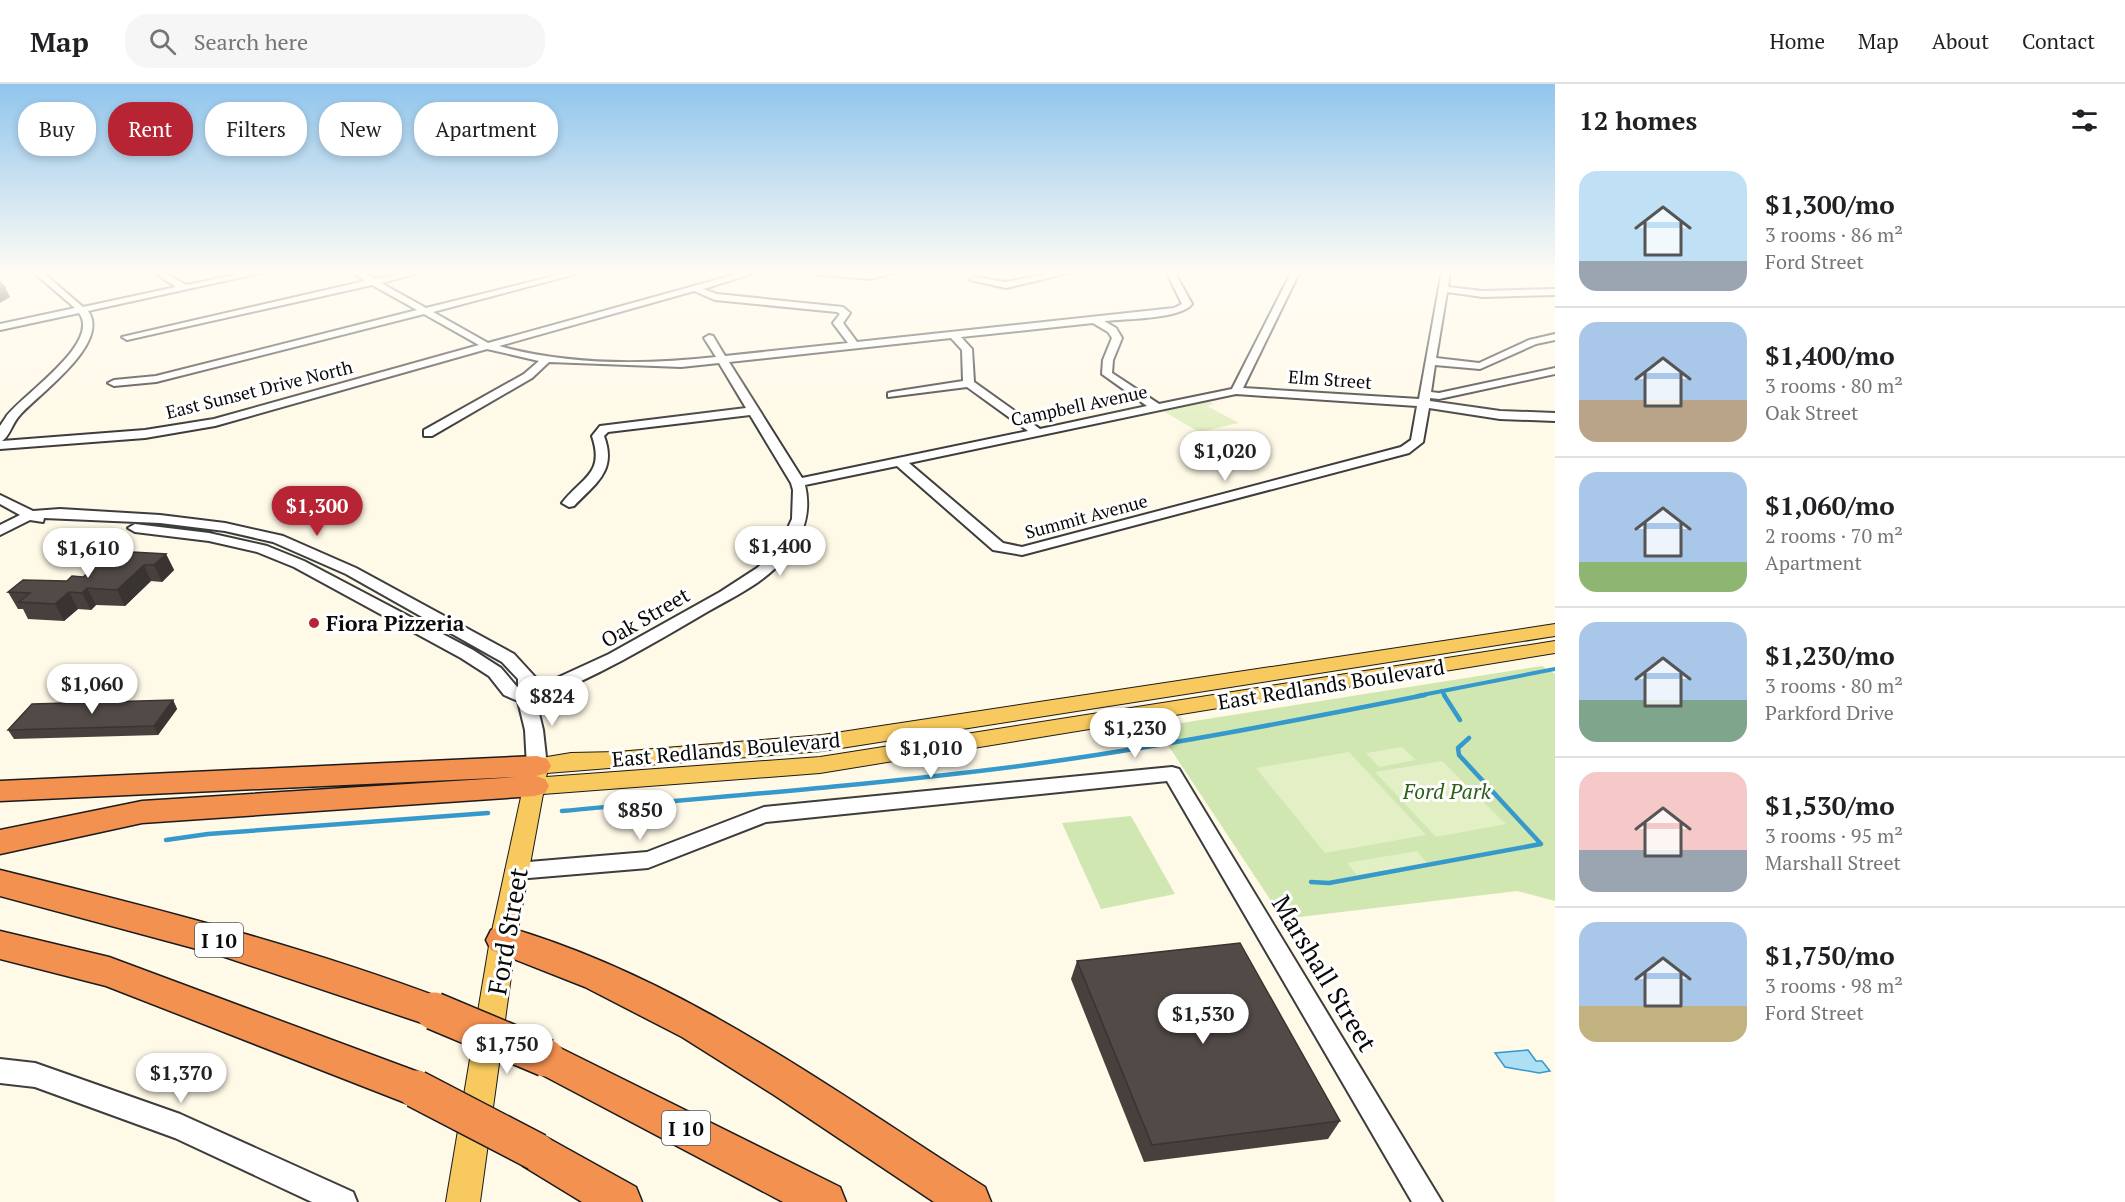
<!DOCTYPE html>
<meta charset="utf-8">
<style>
body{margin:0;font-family:"PT Serif",serif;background:#f6f6f6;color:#202124;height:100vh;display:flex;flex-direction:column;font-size:22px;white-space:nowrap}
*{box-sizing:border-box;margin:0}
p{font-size:20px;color:#757577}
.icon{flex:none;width:33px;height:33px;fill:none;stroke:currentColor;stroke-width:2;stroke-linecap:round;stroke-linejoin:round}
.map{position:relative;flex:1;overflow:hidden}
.drawer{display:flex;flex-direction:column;background:#fff;width:570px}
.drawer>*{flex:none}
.hud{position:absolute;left:18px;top:18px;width:570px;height:54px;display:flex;gap:12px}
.price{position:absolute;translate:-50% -51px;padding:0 14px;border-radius:21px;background:#fff;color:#222;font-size:20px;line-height:39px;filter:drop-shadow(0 2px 3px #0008)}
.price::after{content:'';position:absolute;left:50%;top:36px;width:18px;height:14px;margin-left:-9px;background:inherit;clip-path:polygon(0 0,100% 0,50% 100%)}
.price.current{background:#b72535;color:#fff}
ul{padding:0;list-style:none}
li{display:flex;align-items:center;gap:18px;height:150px;padding:0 24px}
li+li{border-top:2px solid #e0e0e0}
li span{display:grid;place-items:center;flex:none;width:168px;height:120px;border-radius:18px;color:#555}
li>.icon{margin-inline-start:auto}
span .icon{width:72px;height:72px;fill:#fffc;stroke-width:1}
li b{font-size:26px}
h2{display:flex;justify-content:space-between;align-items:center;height:72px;padding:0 24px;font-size:26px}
.chip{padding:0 21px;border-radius:24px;background:#fff;box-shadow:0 3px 9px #0003;font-size:21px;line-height:54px}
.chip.current{background:#b72535;color:#fff}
header{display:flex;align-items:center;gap:36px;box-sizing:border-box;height:84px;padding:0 30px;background:#fff;border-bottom:2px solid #e0e0e0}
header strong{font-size:28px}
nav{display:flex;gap:33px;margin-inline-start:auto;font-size:21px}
.search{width:420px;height:54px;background:#f6f6f6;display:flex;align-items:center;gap:15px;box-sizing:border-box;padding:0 21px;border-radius:24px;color:#757577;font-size:22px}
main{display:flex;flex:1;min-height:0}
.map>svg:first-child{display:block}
.green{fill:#d1e7b2}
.pitch{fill:#e3efc4}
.water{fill:#addff5;stroke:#3599cb;stroke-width:1.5}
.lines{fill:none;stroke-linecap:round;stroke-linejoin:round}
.stream-far1{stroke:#3599cb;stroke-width:4}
.stream{stroke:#3599cb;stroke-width:4.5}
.minor-casing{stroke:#3d3d3d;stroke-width:4}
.major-casing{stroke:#1b1b1b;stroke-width:2}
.highway-casing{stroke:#1b1b1b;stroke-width:3}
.minor{fill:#fff;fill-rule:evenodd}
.major{fill:#f7c95e;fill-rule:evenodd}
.highway{fill:#f39151;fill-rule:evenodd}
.highway-bridge-casing{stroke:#1b1b1b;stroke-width:40;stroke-linecap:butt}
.highway-bridge{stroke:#f39151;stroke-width:37}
.wall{fill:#47403d}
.shaded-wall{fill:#393432}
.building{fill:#524a47;stroke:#393432;stroke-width:1.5}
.poi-dot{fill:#b72535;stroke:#fff;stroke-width:2}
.labels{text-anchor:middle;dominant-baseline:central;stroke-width:6;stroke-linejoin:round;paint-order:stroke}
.far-street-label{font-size:18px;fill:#0a0a0a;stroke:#fff}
.shield{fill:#fff;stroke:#545454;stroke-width:1.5}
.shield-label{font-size:20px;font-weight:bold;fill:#0a0a0a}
.street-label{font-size:21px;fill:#0a0a0a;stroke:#fff}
.poi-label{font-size:21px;font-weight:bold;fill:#0a0a0a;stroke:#fff;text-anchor:start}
.park-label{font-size:21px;font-style:italic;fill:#2e601c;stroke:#fff}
.near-street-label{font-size:26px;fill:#0a0a0a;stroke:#fff}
</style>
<header>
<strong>Map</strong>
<div class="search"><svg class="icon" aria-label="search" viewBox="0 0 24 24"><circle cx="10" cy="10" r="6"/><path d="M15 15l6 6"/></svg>Search here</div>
<nav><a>Home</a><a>Map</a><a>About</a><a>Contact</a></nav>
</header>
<main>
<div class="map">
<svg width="1555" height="1118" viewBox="0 0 1555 1118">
<rect width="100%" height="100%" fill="#fff9e7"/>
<!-- green -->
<g class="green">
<path d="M1542,582L1555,590V817L1517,807L1283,835L1156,643Z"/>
<path d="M1131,732L1175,810L1101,825L1062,739Z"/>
</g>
<!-- pitch -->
<g class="pitch">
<path d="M1209,317L1214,320L1207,322L1239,339L1199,348L1163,327Z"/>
<path d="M1402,663L1416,676L1379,683L1366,669Z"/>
<path d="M1349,668L1426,751L1325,769L1256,684Z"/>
<path d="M1442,677L1506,740L1436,753L1375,688Z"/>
<path d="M1417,767L1427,779L1357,791L1347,779Z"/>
</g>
<!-- water -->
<path class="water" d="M1528,966L1536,977H1542L1550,987L1539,989L1505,983L1495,969Z"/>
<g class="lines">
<!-- stream-far1 -->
<g class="stream-far1">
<path d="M1442,607L1445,612"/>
<path d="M1417,612L1555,585"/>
</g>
<!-- stream -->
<g class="stream">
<path d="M1444,611L1460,636"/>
<path d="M562,727C717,713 873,701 1027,681C1161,663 1293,637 1425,611"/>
<path d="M166,756L208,750L488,729"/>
<path d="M1311,798L1329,799L1541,760L1459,671L1458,664L1469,654"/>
</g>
<!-- minor casing -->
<g class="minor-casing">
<g id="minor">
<path d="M32,187H41L83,223L176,203L152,187H162L186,201L255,187H270L88,227C111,259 40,309 20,331C12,339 10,352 2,357L145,346L214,335L479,261L424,230L156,298L114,302L108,299L114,296L156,292L417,226L372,201L127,256L122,253L365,197L350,187H360L375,195L412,187H426L381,199L426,224L574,187H587L433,228L488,259L748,187H761L703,205L717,210L843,223L850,229L843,239L857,258L1174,224L1182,220L1166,187H1174L1192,220C1181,235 1124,235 1104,237L1116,244L1122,254L1113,276L1112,289L1159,320L1232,305L1292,187H1300L1243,304L1419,315L1442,187H1450L1448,203L1483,207L1555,205V211L1483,213L1447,208L1436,274L1479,279L1529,256L1555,250V256L1536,260L1480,285L1435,281L1431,308L1439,309L1555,284V290L1439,315L1430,314V317L1500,327L1555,329V337L1500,335L1429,324L1423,358L1409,369L1022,471L993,466L897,382L805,401C811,427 805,449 788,470C768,497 735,512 707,528C651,561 596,593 536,617L543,646L547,682L544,687H530L527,682L525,646L518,617L504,611L489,592L461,574L294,483L257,468L209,457L135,448L128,444L135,440L209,449L267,462L304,477L473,566L501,584L518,604V595L502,578L346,490L273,458L225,447L160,439L44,434L43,438L30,436L0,451V441L20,431L0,420V411L33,427L60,425L160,431L225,439L283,452L356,484L514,570L536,594L535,604L609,570L720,508L757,484L778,465L792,435L793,406L791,399L750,331L608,348L604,352C617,387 596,399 574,422L569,423L562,419C582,393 605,390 592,352L600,342L746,324L719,279L681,283L549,278L532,294L432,352H424V346L524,290L539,277L487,265L215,342L145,354L0,365V342L6,333C22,311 102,259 79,229L0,246V240L75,224ZM694,207L715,216L837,228L840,230L833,239L848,259L725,272L713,252L709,251L704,254L716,273C645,281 567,281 499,262ZM1093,239L1108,248L1112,254L1103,276L1102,290L1147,322L1040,345L974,298L972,265L961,253ZM951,254L962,266L963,297L892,308L888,309V313L967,303L1028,347L802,394L729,278ZM1236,310L1417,322L1411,356L1401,363L1022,463L1003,459L909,379Z"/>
<path d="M809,187L870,189L901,187L870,195L813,190Z"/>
<path d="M1062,187H1077L1006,204L970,196L974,193L1006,198Z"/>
<path d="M1172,683L1179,685L1442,1118H1412L1167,697L766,738L648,784L517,795L509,793L506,787L509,781L517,779L647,768L764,723Z"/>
<path d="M0,975L35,979L180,1030L353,1108L357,1118H312L175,1054L35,1003L0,999Z"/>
</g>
</g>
<!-- major casing -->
<g class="major-casing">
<path id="major" d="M1555,540V552L822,667L547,689L546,693L820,673L1555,557V569L820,689L543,710L516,856L480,1118H446L490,856L529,676L571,669L617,668L822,651Z"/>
</g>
<!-- highway casing -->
<g class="highway-casing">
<g id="highway">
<path d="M537,672L547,675L551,682L547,689L536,692L545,695L549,702L545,709L535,712L142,739L0,770V746L142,717L516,693L0,717V697Z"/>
<path d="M0,786C150,823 301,861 446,916L452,927L446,938L434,943L219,871L0,812Z"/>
<path d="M503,842C680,892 832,1006 985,1103L991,1118H934L774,1011L682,953L585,903L491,866L486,856L491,846Z"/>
<path d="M0,847L109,873L429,992L435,1005L429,1018L416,1023L106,902L0,875Z"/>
<path d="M546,957L840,1103L846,1118H783L533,986L528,974L533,962Z"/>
<path d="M537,1048L636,1103L642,1118H582L523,1082L517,1068L523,1054Z"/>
</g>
</g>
<!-- minor -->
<use href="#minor" class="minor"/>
<!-- major -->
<use href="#major" class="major"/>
<!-- highway -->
<use href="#highway" class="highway"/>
<!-- highway-bridge casing -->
<g class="highway-bridge-casing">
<g id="highway-bridge">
<path d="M434,927L546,974"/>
<path d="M416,1005L537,1068"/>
</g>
</g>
<!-- highway-bridge -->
<use href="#highway-bridge" class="highway-bridge"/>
</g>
<!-- wall -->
<g class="wall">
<path d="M166,470L174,486L162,498L151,497L125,522L96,521L91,526L78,525L64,537L28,535L23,525H18L8,508L67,497L83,493L122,475Z"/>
<path d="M173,616L177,625L158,651L14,655L8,646Z"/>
<path d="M1077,877L1340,1037L1328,1055L1144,1078L1071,895Z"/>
</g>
<!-- shaded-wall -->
<g class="shaded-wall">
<path d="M5,203L10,213L0,219V206Z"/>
<path d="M166,470L174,486L162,498L154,481Z"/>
<path d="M144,481L151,497L125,522L117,506Z"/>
<path d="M87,504L96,521L91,526L82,509Z"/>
<path d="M69,508L78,525L64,537L55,520Z"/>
<path d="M173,616L177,625L158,651L154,642Z"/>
</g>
<!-- building -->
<g class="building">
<path d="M0,198L5,203L0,206Z"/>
<path d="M132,468L166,470L154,481H144L117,506L87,504L82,509L69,508L55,520L19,518L30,509L8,508L23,496L67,497L72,492L83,493L106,474L122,475Z"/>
<path d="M173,616L154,642L8,646L32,620Z"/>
<path d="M1240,859L1340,1037L1152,1061L1077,877Z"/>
</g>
<!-- sky -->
<linearGradient id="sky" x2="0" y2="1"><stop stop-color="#90c5ed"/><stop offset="0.55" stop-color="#fffcf4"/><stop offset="1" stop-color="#fffcf4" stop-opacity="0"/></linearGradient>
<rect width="1555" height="343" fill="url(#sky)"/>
<!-- markers -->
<circle class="poi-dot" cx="314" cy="539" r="6"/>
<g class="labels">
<!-- far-street labels -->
<g class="far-street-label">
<text transform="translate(1330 295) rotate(4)">Elm Street</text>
<text transform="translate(259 305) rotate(-14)">East Sunset Drive North</text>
<text transform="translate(1079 321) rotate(-12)">Campbell Avenue</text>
<text transform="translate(1086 432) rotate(-15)">Summit Avenue</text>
</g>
<!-- shield labels -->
<g class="shield">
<rect x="195" y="839" width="48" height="34" rx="4.5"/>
<rect x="662" y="1027" width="48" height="34" rx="4.5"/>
</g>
<g class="shield-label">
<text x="219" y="856">I 10</text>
<text x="686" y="1044">I 10</text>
</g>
<!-- street labels -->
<g class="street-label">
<text transform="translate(645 533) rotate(-30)">Oak Street</text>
<text transform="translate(1331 600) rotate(-9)">East Redlands Boulevard</text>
<text transform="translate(726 665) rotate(-5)">East Redlands Boulevard</text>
</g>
<!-- poi labels -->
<g class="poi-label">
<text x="326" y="539">Fiora Pizzeria</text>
</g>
<!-- park labels -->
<g class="park-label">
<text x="1447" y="707">Ford Park</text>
</g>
<!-- near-street labels -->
<g class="near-street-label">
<text transform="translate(507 847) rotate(-80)">Ford Street</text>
<text transform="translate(1325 889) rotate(59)">Marshall Street</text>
</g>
</g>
</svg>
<b class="price" style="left:1225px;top:398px">$1,020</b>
<b class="price current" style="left:317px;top:453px">$1,300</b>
<b class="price" style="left:780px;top:493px">$1,400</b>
<b class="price" style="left:88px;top:495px">$1,610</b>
<b class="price" style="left:92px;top:631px">$1,060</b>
<b class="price" style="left:552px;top:643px">$824</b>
<b class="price" style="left:1135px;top:675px">$1,230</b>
<b class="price" style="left:931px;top:695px">$1,010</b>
<b class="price" style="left:640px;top:757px">$850</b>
<b class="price" style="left:1203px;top:961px">$1,530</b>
<b class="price" style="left:507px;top:991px">$1,750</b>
<b class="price" style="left:181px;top:1020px">$1,370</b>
<div class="hud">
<a class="chip">Buy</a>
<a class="chip current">Rent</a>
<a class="chip">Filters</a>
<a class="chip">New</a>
<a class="chip">Apartment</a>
</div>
</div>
<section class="drawer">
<h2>12 homes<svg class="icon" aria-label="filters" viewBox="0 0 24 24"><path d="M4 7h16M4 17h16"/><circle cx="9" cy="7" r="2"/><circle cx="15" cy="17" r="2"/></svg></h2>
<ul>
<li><span style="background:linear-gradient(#bfe0f5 75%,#9aa5b1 0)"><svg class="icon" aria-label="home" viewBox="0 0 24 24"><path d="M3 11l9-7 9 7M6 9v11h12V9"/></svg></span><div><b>$1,300/mo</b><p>3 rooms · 86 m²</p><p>Ford Street</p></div></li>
<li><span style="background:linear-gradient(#a9c7e8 65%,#b9a48a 0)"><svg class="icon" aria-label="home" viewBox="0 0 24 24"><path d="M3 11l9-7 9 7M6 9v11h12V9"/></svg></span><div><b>$1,400/mo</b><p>3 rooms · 80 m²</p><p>Oak Street</p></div></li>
<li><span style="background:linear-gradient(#a9c7e8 75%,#8fb573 0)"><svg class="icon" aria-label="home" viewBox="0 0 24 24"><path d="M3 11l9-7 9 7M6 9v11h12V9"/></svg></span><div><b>$1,060/mo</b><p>2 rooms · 70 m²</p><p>Apartment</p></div></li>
<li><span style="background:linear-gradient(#a9c7e8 65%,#7fa58c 0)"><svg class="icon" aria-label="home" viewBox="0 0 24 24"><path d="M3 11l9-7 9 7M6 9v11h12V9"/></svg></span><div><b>$1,230/mo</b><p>3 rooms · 80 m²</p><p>Parkford Drive</p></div></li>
<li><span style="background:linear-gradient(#f6c9c9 65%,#9aa5b1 0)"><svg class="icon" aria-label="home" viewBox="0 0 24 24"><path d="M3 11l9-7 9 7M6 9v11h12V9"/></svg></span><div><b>$1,530/mo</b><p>3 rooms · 95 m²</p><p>Marshall Street</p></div></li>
<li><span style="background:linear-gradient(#a9c7e8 70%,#c2b280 0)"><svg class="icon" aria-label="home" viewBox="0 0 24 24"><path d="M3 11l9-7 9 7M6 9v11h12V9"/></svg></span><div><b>$1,750/mo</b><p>3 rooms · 98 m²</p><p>Ford Street</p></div></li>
</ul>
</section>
</main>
